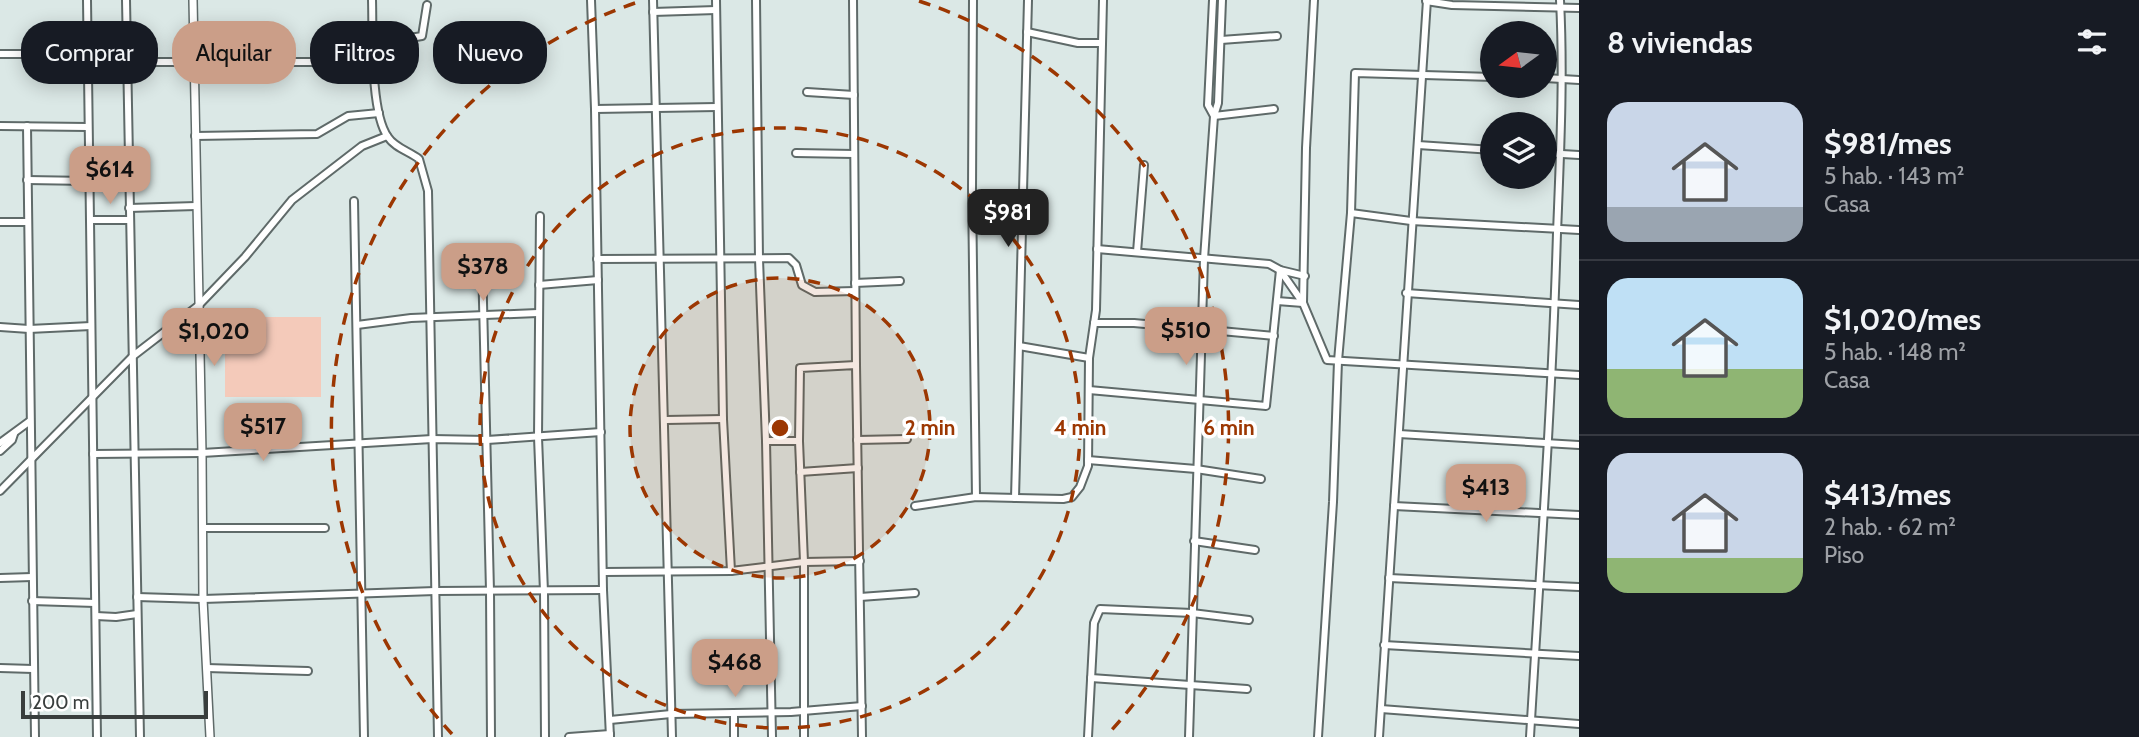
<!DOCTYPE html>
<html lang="es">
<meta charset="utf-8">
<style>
body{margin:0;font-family:Cabin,sans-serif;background:#242831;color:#f1f3f6;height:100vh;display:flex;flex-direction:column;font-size:26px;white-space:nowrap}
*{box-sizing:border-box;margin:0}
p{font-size:23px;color:#9ea1a6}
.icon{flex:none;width:38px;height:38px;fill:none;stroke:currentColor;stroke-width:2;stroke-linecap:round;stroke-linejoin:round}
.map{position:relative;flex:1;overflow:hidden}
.details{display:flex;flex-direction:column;background:#171b24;width:560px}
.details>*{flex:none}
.guide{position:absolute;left:21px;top:21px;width:665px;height:63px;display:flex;gap:14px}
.needle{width:46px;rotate:255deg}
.buttons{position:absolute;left:1480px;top:21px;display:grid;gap:14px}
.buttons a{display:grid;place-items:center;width:77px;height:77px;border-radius:50%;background:#171b24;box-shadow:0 4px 18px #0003;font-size:35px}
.scale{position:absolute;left:21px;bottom:18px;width:187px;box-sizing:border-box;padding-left:7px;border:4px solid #393e3d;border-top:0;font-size:19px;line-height:24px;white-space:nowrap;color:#393e3d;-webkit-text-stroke:5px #fff;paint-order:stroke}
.price{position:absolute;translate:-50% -60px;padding:0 16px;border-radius:14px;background:#cb9e88;color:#111;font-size:23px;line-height:46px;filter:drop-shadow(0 2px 4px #0008)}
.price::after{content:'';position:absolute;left:50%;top:42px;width:21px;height:16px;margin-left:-10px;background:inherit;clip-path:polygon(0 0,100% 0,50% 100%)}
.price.selected{background:#222;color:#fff}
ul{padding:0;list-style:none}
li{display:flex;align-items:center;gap:21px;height:175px;padding:0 28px}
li+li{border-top:2px solid #363941}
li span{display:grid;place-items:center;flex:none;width:196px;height:140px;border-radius:21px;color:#555}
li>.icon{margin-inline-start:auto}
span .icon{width:84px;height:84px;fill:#fffc;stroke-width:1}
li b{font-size:30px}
h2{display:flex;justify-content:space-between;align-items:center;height:84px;padding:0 28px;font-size:30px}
.chip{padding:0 24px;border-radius:28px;background:#171b24;box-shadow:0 4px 18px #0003;font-size:24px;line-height:63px}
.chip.selected{background:#cb9e88;color:#111}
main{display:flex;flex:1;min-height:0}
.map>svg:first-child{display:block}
.green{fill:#f4caba}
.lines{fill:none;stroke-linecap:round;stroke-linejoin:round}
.minor-casing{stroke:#5f6a69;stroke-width:10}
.tertiary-casing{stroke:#5f6a69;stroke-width:10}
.minor{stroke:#fff;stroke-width:6}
.tertiary{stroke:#fff;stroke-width:7}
.ring{fill:none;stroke:#9c3702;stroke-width:3.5;stroke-dasharray:12 9}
.centre{fill:#9c3702;stroke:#fff;stroke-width:3.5}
.ring-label{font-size:21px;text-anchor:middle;font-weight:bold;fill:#9c3702;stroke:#fff;stroke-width:7;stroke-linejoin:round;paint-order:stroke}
</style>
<main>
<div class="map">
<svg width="1579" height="737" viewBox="0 0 1579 737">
<rect width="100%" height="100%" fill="#dbe8e6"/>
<!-- green -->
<rect class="green" x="225" y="317" width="96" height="80"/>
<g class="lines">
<!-- minor casing -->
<g class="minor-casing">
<g id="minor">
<path d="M87,0L97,737"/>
<path d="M126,0L140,737"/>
<path d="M372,0C373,32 370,113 388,137C394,147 410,152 419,159L428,191L438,737"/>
<path d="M591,0L595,109L603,590L610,737"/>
<path d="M653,0L672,737"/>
<path d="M716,0L723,419L731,571"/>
<path d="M756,0L759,259L766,441L772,737"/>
<path d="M853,0L856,365"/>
<path d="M973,0L972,190L976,497"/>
<path d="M1222,0L1218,103L1214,116L1274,109"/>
<path d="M1314,0L1306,148L1303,303L1327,360L1579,375"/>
<path d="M1426,1L1452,5L1579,8"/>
<path d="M653,12L716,10"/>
<path d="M1027,32L1078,43H1102"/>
<path d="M1221,40L1277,36"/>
<path d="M373,44L422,36L427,5"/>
<path d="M0,54H48"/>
<path d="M127,62H374"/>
<path d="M1545,78L1579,80"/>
<path d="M807,92L854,95"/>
<path d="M595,109L717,107"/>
<path d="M0,126L88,127"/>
<path d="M27,126L35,737"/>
<path d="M195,136L317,134L348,116L379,113"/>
<path d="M1418,145L1493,150"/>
<path d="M796,153L854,154"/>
<path d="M1545,153L1579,155"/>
<path d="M27,180L89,181"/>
<path d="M354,201L364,737"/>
<path d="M129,208L196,206"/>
<path d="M1351,213L1411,221L1579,230"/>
<path d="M540,216L538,437L544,592L545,737"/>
<path d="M90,220H130"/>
<path d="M0,222H28"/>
<path d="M1097,249L1269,264L1280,270L1303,303L1277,301"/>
<path d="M1137,252L1144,165"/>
<path d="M597,259L789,258L796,265L802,285L815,292L855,291"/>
<path d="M482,261L490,591L491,737"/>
<path d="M855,283L900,281"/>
<path d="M539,285L598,280"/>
<path d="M1406,293L1579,305"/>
<path d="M1094,323H1134L1274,336"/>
<path d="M357,325L411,318L538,313"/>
<path d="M0,327L29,329L91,326"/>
<path d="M1019,346L1089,358"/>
<path d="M1089,390L1266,406L1280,270L1305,276"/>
<path d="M666,420L723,419"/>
<path d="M1399,434L1579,445"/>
<path d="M857,440L907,439"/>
<path d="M766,441H799L804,562V737"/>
<path d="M799,441L800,368L856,365L862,737"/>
<path d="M0,443L30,421"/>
<path d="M0,451L12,440L14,434"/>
<path d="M93,454L202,453L432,439L487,440L601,432"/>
<path d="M1088,460L1196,469L1261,479"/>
<path d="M800,472L858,468"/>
<path d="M0,491L133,356L198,306L245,257L292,200L362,146L387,136"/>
<path d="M1015,498L1028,0"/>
<path d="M915,506L976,497L1063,499L1072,497L1080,487L1088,466L1089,358L1096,310L1103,0"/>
<path d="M1394,506L1579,515"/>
<path d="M203,528H325"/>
<path d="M1194,541L1255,550"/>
<path d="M603,572L731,571L804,562L860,561"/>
<path d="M0,578L32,577"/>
<path d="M1389,578L1579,587"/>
<path d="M137,597L203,599L435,591L603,590"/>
<path d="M860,597L915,593"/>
<path d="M32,601L95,603"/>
<path d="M96,616L116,617L137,614"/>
<path d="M1384,645L1579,656"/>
<path d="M0,668L33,669"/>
<path d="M207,668L308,671"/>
<path d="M1091,678L1247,689"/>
<path d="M1381,709L1579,724"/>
<path d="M734,713V737"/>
<path d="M610,720L671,714L791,712L862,706"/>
<path d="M569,737L610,734"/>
<path d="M1088,737L1094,623L1100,609L1192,613L1249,620"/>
<path d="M1189,737L1204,259L1214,116L1208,105L1213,0"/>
<path d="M1318,737L1333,502L1338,361L1351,213L1355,73L1493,77"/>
<path d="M1379,737L1427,0"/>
<path d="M1530,737C1540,569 1552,402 1557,233C1560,156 1564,78 1560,0"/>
</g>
</g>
<!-- tertiary casing -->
<g class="tertiary-casing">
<path id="tertiary" d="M193,0L202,453L203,599L210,737"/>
</g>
<!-- minor -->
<use href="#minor" class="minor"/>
<!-- tertiary -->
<use href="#tertiary" class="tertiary"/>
</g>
<!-- distance rings -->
<circle cx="780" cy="428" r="150" fill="#9c3702" fill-opacity=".12"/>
<g class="ring">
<circle cx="780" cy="428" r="150"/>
<circle cx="780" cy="428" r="300"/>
<path d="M452 734A449 449 0 0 1 641 1M919 1A449 449 0 0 1 1108 734"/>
</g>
<circle cx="780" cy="428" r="10" class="centre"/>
<g class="ring-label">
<text x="930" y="435">2 min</text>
<text x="1080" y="435">4 min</text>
<text x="1229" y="435">6 min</text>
</g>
</svg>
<div class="buttons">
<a><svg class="needle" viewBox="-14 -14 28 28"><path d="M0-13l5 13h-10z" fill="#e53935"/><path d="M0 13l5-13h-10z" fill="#9ea1a6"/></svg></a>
<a><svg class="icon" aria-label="layers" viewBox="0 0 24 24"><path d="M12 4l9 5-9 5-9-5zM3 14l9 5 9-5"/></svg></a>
</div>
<div class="scale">200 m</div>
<b class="price" style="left:110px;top:206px">$614</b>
<b class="price selected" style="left:1008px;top:249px">$981</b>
<b class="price" style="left:483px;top:303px">$378</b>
<b class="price" style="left:1186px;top:367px">$510</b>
<b class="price" style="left:214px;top:368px">$1,020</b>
<b class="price" style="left:263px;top:463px">$517</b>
<b class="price" style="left:1486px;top:524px">$413</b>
<b class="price" style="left:735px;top:699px">$468</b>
<div class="guide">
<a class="chip">Comprar</a>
<a class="chip selected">Alquilar</a>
<a class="chip">Filtros</a>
<a class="chip">Nuevo</a>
</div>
</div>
<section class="details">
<h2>8 viviendas<svg class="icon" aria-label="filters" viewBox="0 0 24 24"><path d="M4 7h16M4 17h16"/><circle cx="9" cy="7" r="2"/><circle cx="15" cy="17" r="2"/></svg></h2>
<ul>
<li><span style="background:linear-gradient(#c9d6e8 75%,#9aa5b1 0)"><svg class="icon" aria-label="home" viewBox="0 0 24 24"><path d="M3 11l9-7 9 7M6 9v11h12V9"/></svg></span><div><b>$981/mes</b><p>5 hab. · 143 m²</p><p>Casa</p></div></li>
<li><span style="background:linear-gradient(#bfe0f5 65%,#8fb573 0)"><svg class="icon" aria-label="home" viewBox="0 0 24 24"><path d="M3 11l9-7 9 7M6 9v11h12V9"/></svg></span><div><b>$1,020/mes</b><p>5 hab. · 148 m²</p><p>Casa</p></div></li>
<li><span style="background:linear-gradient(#c9d6e8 75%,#8fb573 0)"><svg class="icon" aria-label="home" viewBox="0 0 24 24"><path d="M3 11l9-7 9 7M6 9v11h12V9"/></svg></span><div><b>$413/mes</b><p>2 hab. · 62 m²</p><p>Piso</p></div></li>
</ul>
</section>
</main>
